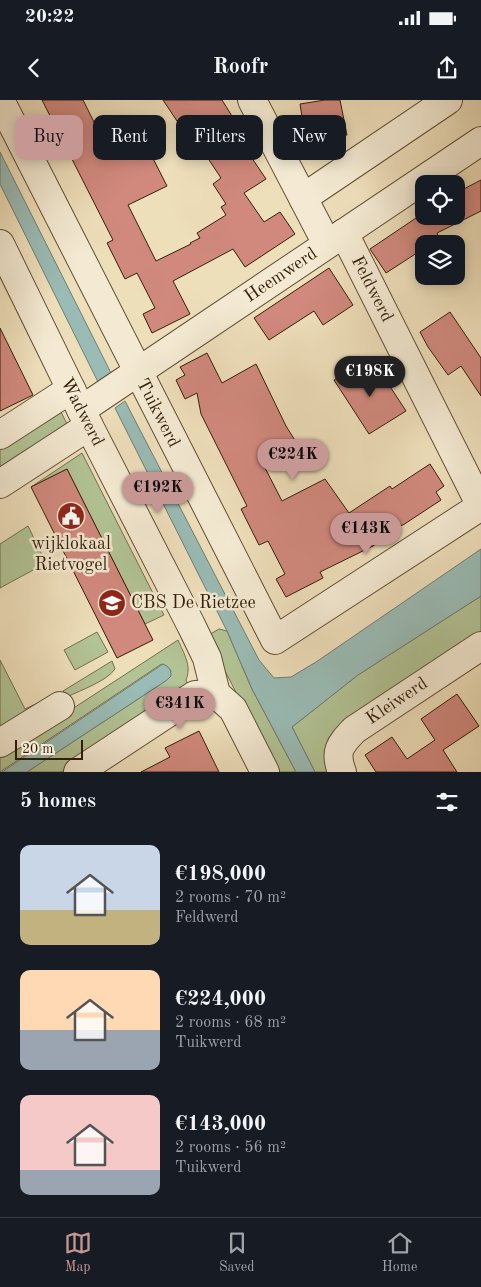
<!DOCTYPE html>
<meta charset="utf-8">
<style>
body{margin:0;font-family:"Old Standard TT",serif;background:#242831;color:#f1f3f6;height:100vh;display:flex;flex-direction:column;font-size:19px;white-space:nowrap}
*{box-sizing:border-box;margin:0}
p{font-size:16px;color:#9ea1a6}
.icon{flex:none;width:28px;height:28px;fill:none;stroke:currentColor;stroke-width:2;stroke-linecap:round;stroke-linejoin:round}
.map{position:relative;height:672px;overflow:hidden}
.panel{display:flex;flex-direction:column;background:#171b24;flex:1}
.panel>*{flex:none}
.banner{position:absolute;left:15px;top:15px;width:451px;height:45px;display:flex;gap:10px}
.tools{position:absolute;left:415px;top:75px;display:grid;gap:10px}
.tools a{display:grid;place-items:center;width:50px;height:50px;border-radius:10px;background:#171b24;box-shadow:0 2px 12px #0003;font-size:25px}
.scale{position:absolute;left:15px;bottom:12px;width:68px;box-sizing:border-box;padding-left:5px;border:2px solid #331e08;border-top:0;font-size:14px;line-height:18px;white-space:nowrap;color:#331e08;-webkit-text-stroke:4px #f4ead3;paint-order:stroke}
.price{position:absolute;translate:-50% -42px;padding:0 11px;border-radius:18px;background:#c59692;color:#111;font-size:16px;line-height:32px;filter:drop-shadow(0 1px 2px #0008)}
.price::after{content:'';position:absolute;left:50%;top:30px;width:15px;height:11px;margin-left:-8px;background:inherit;clip-path:polygon(0 0,100% 0,50% 100%)}
.price.selected{background:#222;color:#fff}
ul{padding:0;list-style:none}
li{display:flex;align-items:center;gap:15px;height:125px;padding:0 20px}
li span{display:grid;place-items:center;flex:none;width:140px;height:100px;border-radius:10px;color:#555}
li>.icon{margin-inline-start:auto}
span .icon{width:60px;height:60px;fill:#fffc;stroke-width:1}
li b{font-size:21px}
h2{display:flex;justify-content:space-between;align-items:center;height:60px;padding:0 20px;font-size:21px}
.chip{padding:0 18px;border-radius:10px;background:#171b24;box-shadow:0 2px 12px #0003;font-size:18px;line-height:45px}
.chip.selected{background:#c59692;color:#111}
.status{display:flex;justify-content:space-between;align-items:center;height:35px;padding:0 25px;background:#171b24;direction:ltr}
.status svg{height:14px;fill:currentColor}
header{display:flex;justify-content:space-between;align-items:center;height:65px;padding:0 20px;background:#171b24;font-size:22px;font-weight:800}
.dock{display:flex;justify-content:space-around;align-items:center;height:70px;border-top:1px solid #363941;background:#171b24;font-size:14px;color:#9ea1a6}
.dock a{display:grid;justify-items:center;gap:2px}
.dock .selected{color:#c59692}
.map>svg:first-child{display:block}
.green{fill:#b2c395;stroke:#72704e}
.water{fill:#9abcb6;stroke:#717d70}
.building{fill:#d1897e;stroke:#331e08}
.lines{fill:none;stroke-linecap:round;stroke-linejoin:round}
.minor-casing{stroke:#624e35;stroke-width:30}
.minor{stroke:#f4ead3;stroke-width:28}
.labels{text-anchor:middle;dominant-baseline:central;stroke-width:5;stroke-linejoin:round;paint-order:stroke}
.street-label{font-size:18px;fill:#331e08;stroke:#f4ead3}
.poi-label{font-size:18px;fill:#331e08;stroke:#f4ead3}
</style>
<div class="status"><b>20:22</b><svg viewBox="0 0 49 12"><path d="M0 12V9h3v3zM5 12V6h3v6zM10 12V3h3v9zM15 12V0h3v12zM26 1h20v11H26zM47 4h2v5h-2z"/></svg></div>
<header><svg class="icon" aria-label="back" viewBox="0 0 24 24"><path d="M15 5l-7 7 7 7"/></svg>Roofr<svg class="icon" aria-label="share" viewBox="0 0 24 24"><path d="M12 15V3M7 8l5-5 5 5M5 13v7h14v-7"/></svg></header>
<div class="map">
<svg width="481" height="672" viewBox="0 0 481 672">
<rect width="100%" height="100%" fill="#eedfbb"/>
<filter id="stains"><feTurbulence type="fractalNoise" baseFrequency=".004" numOctaves="4"/><feColorMatrix values="0 0 0 0 .2 0 0 0 0 .09 0 0 0 0 .02 0 0 0 .5 -.17"/></filter>
<radialGradient id="worn" r=".72"><stop offset=".6" stop-color="#630" stop-opacity="0"/><stop offset="1" stop-color="#630" stop-opacity=".3"/></radialGradient>
<!-- green -->
<g class="green">
<path d="M57,304L69,328L0,373V343Z"/>
<path d="M82,353L164,515L145,524L67,369L31,387Z"/>
<path d="M28,426L46,463L0,488V444Z"/>
<path d="M481,496V534L361,614L331,672H315L292,627L358,575Z"/>
<path d="M219,529L227,531L252,589L296,672H277L207,536Z"/>
<path d="M97,532L108,552L75,570L64,550Z"/>
<path d="M178,540C184,554 192,566 186,580L189,588L61,672H27L167,580L171,571L168,567L163,564L160,565L0,672V656Z"/>
<path d="M0,560L25,609L59,593L0,632Z"/>
<path d="M112,561L115,569C107,581 81,590 67,597L63,591Z"/>
</g>
<!-- water -->
<g class="water">
<path d="M0,52L112,275L98,282L0,84Z"/>
<path d="M125,301L259,560L274,578L291,577L316,562L481,449V496L358,575L292,627L315,672H296L252,589L227,531L115,308Z"/>
<path d="M163,564C169,567 171,569 171,576L167,580L27,672H2Z"/>
</g>
<!-- building -->
<g class="building">
<path d="M42,0H83L104,42L136,25L167,86L128,105L156,161L191,144L190,143L200,138L197,133L226,115L221,107L226,104L213,84L221,78L182,19L177,21L163,0H222L240,29L235,33L266,79L244,93L264,122L280,112L295,134L245,167L233,149L173,181L190,214L152,233L143,214L155,208L137,173L125,179L107,143L113,140Z"/>
<path d="M325,0H340L347,35L306,42L300,4Z"/>
<path d="M481,80V111L437,133L442,144H415L420,151L386,173L370,149L419,116H456V93Z"/>
<path d="M329,168L353,205L323,225L314,211L269,240L254,218Z"/>
<path d="M450,212L481,258V296L461,266L448,275L428,247L420,232Z"/>
<path d="M0,228L33,295L0,311Z"/>
<path d="M207,253L222,283L256,264L286,326L296,342L261,360L282,401L325,379L349,413L390,386L392,389L430,364L444,386L436,392L441,400L403,425L382,429L387,436L373,446L320,472L323,478L286,497L276,479L285,474L268,441L259,445L241,409L247,406L201,314L197,293L185,299L176,280L185,275L180,267Z"/>
<path d="M356,266L364,278L380,268L390,284L389,285L406,311L369,334L334,280Z"/>
<path d="M67,369L153,540L117,558L31,387Z"/>
<path d="M457,594L479,626L443,650L457,672H376L365,655L392,637L407,659L435,640L421,619Z"/>
<path d="M199,631L219,672H141L170,657L165,648Z"/>
</g>
<g class="lines">
<!-- minor casing -->
<g class="minor-casing">
<g id="minor">
<path d="M0,0L275,540L481,406L344,133"/>
<path d="M252,0L327,144"/>
<path d="M303,98L448,0"/>
<path d="M0,144L89,326L191,525L207,558L216,594"/>
<path d="M81,310L481,41"/>
<path d="M0,335L71,289"/>
<path d="M0,384L89,326"/>
<path d="M0,643L60,606"/>
<path d="M78,672L195,595L216,594L233,609L265,672"/>
<path d="M342,672C334,651 340,645 354,630L481,546"/>
</g>
</g>
<!-- minor -->
<use href="#minor" class="minor"/>
</g>
<!-- icons -->
<defs>
<g id="civic-disc" transform="scale(1.4375)"><circle r="9.5" fill="#8f2418" stroke="#f4ead3"/><path d="M-.6-6.5H3V-4.5H.6V-3L4-1V1h2V6H-6V1h2V-1L-.6-3ZM-1.2 2.5V6h2.4V2.5Z" fill="#fff"/></g>
<g id="school-disc" transform="scale(1.4375)"><circle r="9.5" fill="#8f2418" stroke="#f4ead3"/><path d="M0-5L7-2L0 1L-7-2ZM-4 1L0 2.5L4 1V4Q0 6-4 4Z" fill="#fff"/></g>
</defs>
<g fill-rule="evenodd">
<use href="#civic-disc" x="71" y="416"/>
<use href="#school-disc" x="112" y="503"/>
</g>
<g class="labels">
<!-- street labels -->
<g class="street-label">
<text transform="translate(281 175) rotate(-34)">Heemwerd</text>
<text transform="translate(372 189) rotate(63)">Feldwerd</text>
<text transform="translate(82 312) rotate(63)">Wadwerd</text>
<text transform="translate(158 313) rotate(63)">Tuikwerd</text>
<text transform="translate(397 601) rotate(-34)">Kleiwerd</text>
</g>
<!-- poi labels -->
<g class="poi-label">
<text x="71" y="444">wijklokaal<tspan x="71" dy="21">Rietvogel</tspan></text>
<text x="131" y="503" text-anchor="start">CBS De Rietzee</text>
</g>
</g>
<rect width="100%" height="100%" filter="url(#stains)"/>
<rect width="100%" height="100%" fill="url(#worn)"/>
</svg>
<div class="tools">
<a><svg class="icon" aria-label="locate" viewBox="0 0 24 24"><circle cx="12" cy="12" r="6"/><path d="M12 2v4M12 18v4M2 12h4M18 12h4"/></svg></a>
<a><svg class="icon" aria-label="layers" viewBox="0 0 24 24"><path d="M12 4l9 5-9 5-9-5zM3 14l9 5 9-5"/></svg></a>
</div>
<div class="scale">20 m</div>
<b class="price selected" style="left:370px;top:298px">€198K</b>
<b class="price" style="left:293px;top:381px">€224K</b>
<b class="price" style="left:158px;top:414px">€192K</b>
<b class="price" style="left:366px;top:455px">€143K</b>
<b class="price" style="left:180px;top:630px">€341K</b>
<div class="banner">
<a class="chip selected">Buy</a>
<a class="chip">Rent</a>
<a class="chip">Filters</a>
<a class="chip">New</a>
</div>
</div>
<section class="panel">
<h2>5 homes<svg class="icon" aria-label="filters" viewBox="0 0 24 24"><path d="M4 7h16M4 17h16"/><circle cx="9" cy="7" r="2"/><circle cx="15" cy="17" r="2"/></svg></h2>
<ul>
<li><span style="background:linear-gradient(#c9d6e8 65%,#c2b280 0)"><svg class="icon" aria-label="home" viewBox="0 0 24 24"><path d="M3 11l9-7 9 7M6 9v11h12V9"/></svg></span><div><b>€198,000</b><p>2 rooms · 70 m²</p><p>Feldwerd</p></div></li>
<li><span style="background:linear-gradient(#ffd9b3 60%,#9aa5b1 0)"><svg class="icon" aria-label="home" viewBox="0 0 24 24"><path d="M3 11l9-7 9 7M6 9v11h12V9"/></svg></span><div><b>€224,000</b><p>2 rooms · 68 m²</p><p>Tuikwerd</p></div></li>
<li><span style="background:linear-gradient(#f6c9c9 75%,#9aa5b1 0)"><svg class="icon" aria-label="home" viewBox="0 0 24 24"><path d="M3 11l9-7 9 7M6 9v11h12V9"/></svg></span><div><b>€143,000</b><p>2 rooms · 56 m²</p><p>Tuikwerd</p></div></li>
</ul>
</section>
<nav class="dock">
<a class="selected"><svg class="icon" aria-label="map" viewBox="0 0 24 24"><path d="M3 6l6-2 6 2 6-2v14l-6 2-6-2-6 2zM9 4v14M15 6v14"/></svg>Map</a>
<a><svg class="icon" aria-label="saved" viewBox="0 0 24 24"><path d="M7 4h10v16l-5-4-5 4z"/></svg>Saved</a>
<a><svg class="icon" aria-label="home" viewBox="0 0 24 24"><path d="M3 11l9-7 9 7M6 9v11h12V9"/></svg>Home</a>
</nav>
